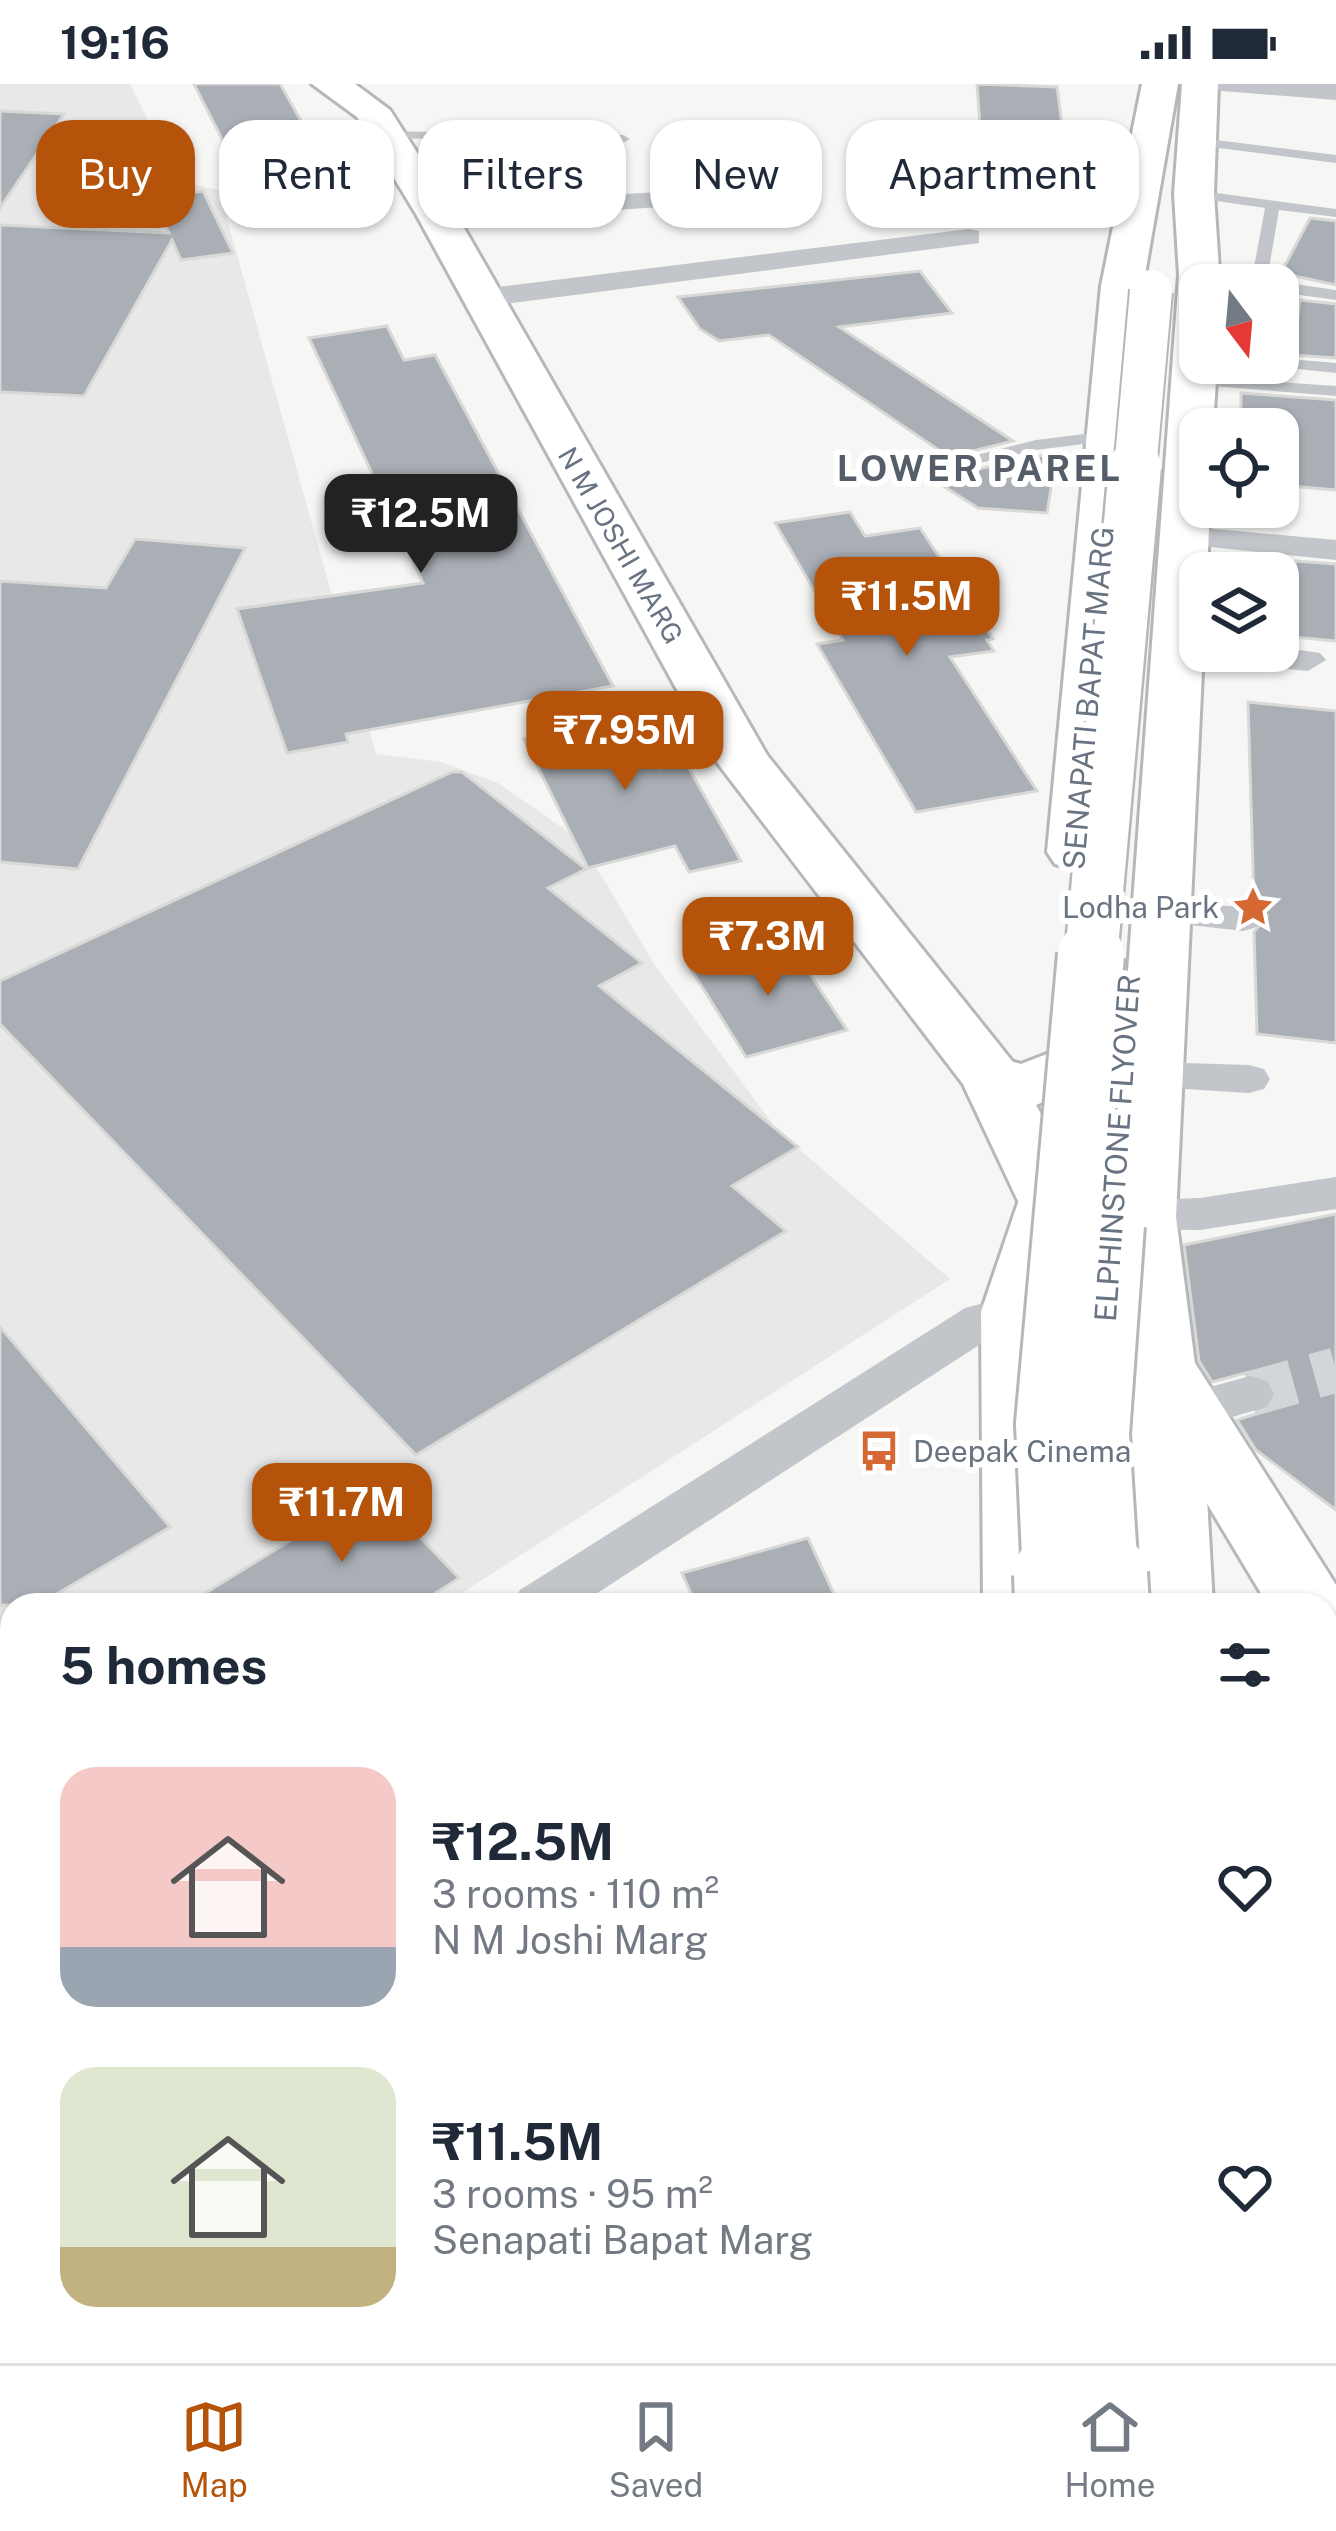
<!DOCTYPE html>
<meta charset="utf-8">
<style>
body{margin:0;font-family:"Public Sans",sans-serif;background:#f2f2f3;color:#1f2937;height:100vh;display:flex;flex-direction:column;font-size:45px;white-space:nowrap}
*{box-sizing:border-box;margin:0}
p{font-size:39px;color:#747a83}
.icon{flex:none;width:66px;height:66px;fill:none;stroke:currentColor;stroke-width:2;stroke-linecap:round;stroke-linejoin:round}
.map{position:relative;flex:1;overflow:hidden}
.panel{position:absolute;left:0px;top:1509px;width:1338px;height:771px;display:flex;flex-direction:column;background:#fff;border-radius:36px 36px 0 0;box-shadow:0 3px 9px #0004}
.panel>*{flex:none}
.banner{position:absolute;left:36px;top:36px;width:1266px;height:108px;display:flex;gap:24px}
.needle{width:78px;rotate:164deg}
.controls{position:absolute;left:1179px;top:180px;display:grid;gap:24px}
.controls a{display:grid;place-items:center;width:120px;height:120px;border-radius:24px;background:#fff;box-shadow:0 3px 9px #0004;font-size:60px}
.price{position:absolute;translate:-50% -102px;padding:0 27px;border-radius:24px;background:#b45309;color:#fff;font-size:39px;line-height:78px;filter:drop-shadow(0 3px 6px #0008)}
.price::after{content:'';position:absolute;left:50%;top:72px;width:36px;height:27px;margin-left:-18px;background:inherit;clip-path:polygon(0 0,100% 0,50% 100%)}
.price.active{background:#222;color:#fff}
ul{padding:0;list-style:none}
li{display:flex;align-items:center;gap:36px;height:300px;padding:0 60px}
li span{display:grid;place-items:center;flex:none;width:336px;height:240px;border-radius:36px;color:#555}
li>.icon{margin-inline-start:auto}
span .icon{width:144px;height:144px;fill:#fffc;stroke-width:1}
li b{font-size:51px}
h2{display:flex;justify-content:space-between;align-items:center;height:144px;padding:0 60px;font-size:51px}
.chip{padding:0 42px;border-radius:36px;background:#fff;box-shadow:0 3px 9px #0004;font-size:42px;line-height:108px}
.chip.active{background:#b45309;color:#fff}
.status{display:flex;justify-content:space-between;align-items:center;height:84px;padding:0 60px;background:#fff;direction:ltr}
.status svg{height:33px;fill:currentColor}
.dock{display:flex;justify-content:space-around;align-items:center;height:168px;border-top:3px solid #e0e1e3;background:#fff;font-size:33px;color:#747a83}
.dock a{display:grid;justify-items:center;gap:6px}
.dock .active{color:#b45309}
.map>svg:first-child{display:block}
.built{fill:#e7e8e7}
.building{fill:#a9afb5;stroke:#d8d8d6;stroke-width:3}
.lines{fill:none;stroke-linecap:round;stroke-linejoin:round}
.minor-tunnel{stroke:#d2d6d8;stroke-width:45;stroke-dasharray:45 22;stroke-linecap:butt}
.secondary-casing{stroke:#b5b9bd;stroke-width:6}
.primary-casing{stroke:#b4b7bb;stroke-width:6}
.service{fill:#c2c5c9;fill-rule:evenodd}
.minor{fill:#c2c5c9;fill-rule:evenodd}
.secondary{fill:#fff;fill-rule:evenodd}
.primary{fill:#fff;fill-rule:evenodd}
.primary-bridge-far3-casing{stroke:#b4b7bb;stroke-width:46;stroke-linecap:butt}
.primary-bridge-far2-casing{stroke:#b4b7bb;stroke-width:57;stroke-linecap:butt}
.primary-bridge-far1-casing{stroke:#b4b7bb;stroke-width:72;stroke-linecap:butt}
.primary-bridge-casing{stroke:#b4b7bb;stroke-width:90;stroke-linecap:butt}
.primary-bridge-far3{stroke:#fff;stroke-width:42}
.primary-bridge-far2{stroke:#fff;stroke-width:52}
.primary-bridge-far1{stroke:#fff;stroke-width:66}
.primary-bridge{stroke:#fff;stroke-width:84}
.labels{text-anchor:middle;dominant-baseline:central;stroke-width:12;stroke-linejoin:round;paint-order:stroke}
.far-street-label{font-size:27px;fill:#687482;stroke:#fff}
.street-label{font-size:30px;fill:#687482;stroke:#fff}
.poi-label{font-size:30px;fill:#687482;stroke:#fff;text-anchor:end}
.far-district-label{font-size:36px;font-weight:bold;letter-spacing:3px;fill:#555e68;stroke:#fff}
</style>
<div class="status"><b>19:16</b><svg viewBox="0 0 49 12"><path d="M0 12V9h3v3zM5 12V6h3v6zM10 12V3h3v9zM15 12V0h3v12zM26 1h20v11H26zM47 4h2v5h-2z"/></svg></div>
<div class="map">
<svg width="1336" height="2279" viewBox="0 0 1336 2279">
<rect width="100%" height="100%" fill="#f6f7f4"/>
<!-- built -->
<g class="built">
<path d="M0,0H130L178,97L219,106L376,670L441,678L498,699L580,756L656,883L778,1047L950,1195L443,1521H12V1799L0,1807Z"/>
<path d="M240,2268H854L853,2279H241Z"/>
</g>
<!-- building -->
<g class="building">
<path d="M194,0H280L328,84L364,79L385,113L329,121L311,90L245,100Z"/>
<path d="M977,0L1057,3L1070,101L984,99Z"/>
<path d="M0,27L64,30L0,124Z"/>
<path d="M203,107L233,169L181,176L172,156L84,312L0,308V141L169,149L153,114Z"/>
<path d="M1310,134L1336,137V201L1281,189Z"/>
<path d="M920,187L952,229L839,243L1013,357L949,373L769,251L719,257L700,245L678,213Z"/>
<path d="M1300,216L1336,220V274L1293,271Z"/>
<path d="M387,242L404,276L435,271L613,602L346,650L348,658L287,669L237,525L423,499L309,254Z"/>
<path d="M1241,309L1336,316V406L1278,401V345H1241Z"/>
<path d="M1057,368L1047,429L978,424L932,395Z"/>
<path d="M850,428L865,452L920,444L993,555L987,556L994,567L950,573L1037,707L916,728L817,560L843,556L775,439Z"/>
<path d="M135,455L245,464L78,785L0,778V497L106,504Z"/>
<path d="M1296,477L1336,480V557L1283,552Z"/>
<path d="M618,611L659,684L686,679L741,777L689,788L675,762L588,784L524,655Z"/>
<path d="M1248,618L1336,627V959L1257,950L1254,848L1267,832L1254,820Z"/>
<path d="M452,688H462L586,785L548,804L642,879L599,902L798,1063L732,1102L786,1147L416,1371L0,940V897Z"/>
<path d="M788,857L847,946L746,973L689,882Z"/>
<path d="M1336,1130V1426L1256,1366L1237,1336L1271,1325L1278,1312L1271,1295L1249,1288L1212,1298L1199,1277L1184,1161Z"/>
<path d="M0,1243L170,1443L38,1521H0Z"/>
<path d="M374,1405L459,1494L417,1521H186Z"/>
<path d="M808,1454L839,1521H696L682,1489Z"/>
</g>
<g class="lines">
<!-- minor-tunnel -->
<path class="minor-tunnel" d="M1250,1310L1336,1286"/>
<!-- secondary casing -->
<g class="secondary-casing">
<g id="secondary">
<path d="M312,0H355L390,26L456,130L767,671L1012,977L1112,1160L1103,1177L1079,1184L1055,1177L1019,1119L963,1000L716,677L416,130L357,33Z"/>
<path d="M1156,1250L1181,1257L1336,1501V1600L1326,1597V1521H1268L1121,1276L1131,1257Z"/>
</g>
</g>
<!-- primary casing -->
<g class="primary-casing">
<g id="primary">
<path d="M1142,0H1178L1143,202L1103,768L1095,780L1075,785L1055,780L1047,768L1101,202Z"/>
<path d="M1182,0H1218L1214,110L1220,201H1200V279H1217L1213,345H1200V423H1210L1207,489H1200L1203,567L1176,1133L1203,1342L1213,1521H1137L1131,1342L1110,1133L1119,1011L1067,1009L1028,1024L968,1007L959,992L968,977L990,971L1021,980L1057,966L1122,969L1179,191L1174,110Z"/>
<path d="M1053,1076L1076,1083L1085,1099V1119L1049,1228L1059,1521H983L981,1228L1030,1083Z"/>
<path d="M987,2268H1255L1256,2279H987Z"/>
</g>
</g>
<!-- service -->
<g class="service">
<path d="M381,47L623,51L630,55L623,59L386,54L381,53Z"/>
<path d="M1200,54L1336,71V79L1195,61L1193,58Z"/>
<path d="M1194,106L1336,125V133L1279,126L1267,196L1336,206V216L1278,208V201H1237L1195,194V188L1200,186L1252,194L1265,124L1189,113L1187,110Z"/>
<path d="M1278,274L1336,279V289L1270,282L1268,279H1278Z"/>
<path d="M1193,292L1336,302V312L1187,300L1185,297Z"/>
<path d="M1109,347L1117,352L1115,356L1036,366L902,397L894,392L1036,356Z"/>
</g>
<!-- minor -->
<g class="minor">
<path d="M1210,0H1336V16L1222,7Z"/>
<path d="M784,100L797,108L794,114L436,138L422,130L436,122Z"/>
<path d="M969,145L979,147V159L481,223L467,214L481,205Z"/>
<path d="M1183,442L1336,456V476L1171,459L1167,452L1171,445Z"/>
<path d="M1177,556L1200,557V567L1278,563L1320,569L1326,576L1308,587L1165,573L1160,566Z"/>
<path d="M1160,815L1257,825L1263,834L1257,843L1243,847L1146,836L1140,827L1146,818Z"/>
<path d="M1151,978L1249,981L1264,985L1270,995L1264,1005L1249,1009L1136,1002L1130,992L1136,982Z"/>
<path d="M1336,1093V1125L1200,1146L1119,1145L1103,1140L1097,1129L1103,1118L1200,1114Z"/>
<path d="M1015,1211L1052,1231L1058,1243L1052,1255L1035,1261L1008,1247L996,1250L579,1521H512L520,1506L965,1224Z"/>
<path d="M1250,1292L1267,1297L1274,1310L1267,1323L1187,1346L1170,1340L1163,1327L1170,1314Z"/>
<path d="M1336,1731V1781L1326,1784V1734Z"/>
<path d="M12,1831V1887L0,1892V1836Z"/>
<path d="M1326,1919L1336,1923V1997L1326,1993Z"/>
<path d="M1326,2158L1336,2162V2229L1330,2232Z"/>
</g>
<!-- secondary -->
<use href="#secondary" class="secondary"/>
<!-- primary -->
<use href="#primary" class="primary"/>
<!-- primary-bridge-far3 casing -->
<g class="primary-bridge-far3-casing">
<path id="primary-bridge-far3" d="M1135,386L1151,207"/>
</g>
<!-- primary-bridge-far2 casing -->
<g class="primary-bridge-far2-casing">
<path id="primary-bridge-far2" d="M1091,874L1135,383"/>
</g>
<!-- primary-bridge-far1 casing -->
<g class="primary-bridge-far1-casing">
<g id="primary-bridge-far1">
<path d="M1056,1493L1049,1340L1091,871"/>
<path d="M1105,1493L1096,1350L1111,1141"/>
</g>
</g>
<!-- primary-bridge casing -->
<g class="primary-bridge-casing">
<g id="primary-bridge">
<path d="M1056,1490L1057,1521"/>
<path d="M1105,1490L1107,1521"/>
</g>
</g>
<!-- primary-bridge-far3 -->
<use href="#primary-bridge-far3" class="primary-bridge-far3"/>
<!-- primary-bridge-far2 -->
<use href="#primary-bridge-far2" class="primary-bridge-far2"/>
<!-- primary-bridge-far1 -->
<use href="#primary-bridge-far1" class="primary-bridge-far1"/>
<!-- primary-bridge -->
<use href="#primary-bridge" class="primary-bridge"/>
</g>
<!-- icons -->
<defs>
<g id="sight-bare" transform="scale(3.24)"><path d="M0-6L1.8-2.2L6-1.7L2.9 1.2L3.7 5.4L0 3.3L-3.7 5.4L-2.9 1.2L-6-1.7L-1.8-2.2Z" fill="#d66834" stroke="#fff" stroke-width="2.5" paint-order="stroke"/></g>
<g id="bus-bare" transform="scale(3.24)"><path d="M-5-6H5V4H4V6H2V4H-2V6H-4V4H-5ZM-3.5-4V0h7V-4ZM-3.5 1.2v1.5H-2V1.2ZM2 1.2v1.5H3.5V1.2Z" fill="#d66834" stroke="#fff" stroke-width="2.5" paint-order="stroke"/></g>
</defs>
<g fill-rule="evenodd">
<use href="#sight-bare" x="1253" y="823"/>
<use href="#bus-bare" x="879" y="1367"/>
</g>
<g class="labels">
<!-- far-street labels -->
<g class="far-street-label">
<text transform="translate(621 461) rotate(60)">N M JOSHI MARG</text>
</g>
<!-- street labels -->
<g class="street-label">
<text transform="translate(1088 614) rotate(-85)">SENAPATI BAPAT MARG</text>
<text transform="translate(1117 1064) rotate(-86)">ELPHINSTONE FLYOVER</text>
</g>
<!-- poi labels -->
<g class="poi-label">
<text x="1219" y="823">Lodha Park</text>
<text x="913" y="1367" text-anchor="start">Deepak Cinema</text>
</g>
<!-- far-district labels -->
<g class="far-district-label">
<text x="980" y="384">LOWER PAREL</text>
</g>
</g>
</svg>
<div class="controls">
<a><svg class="needle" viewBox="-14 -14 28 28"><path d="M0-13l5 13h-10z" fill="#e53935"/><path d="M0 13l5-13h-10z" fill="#747a83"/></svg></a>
<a><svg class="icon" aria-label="locate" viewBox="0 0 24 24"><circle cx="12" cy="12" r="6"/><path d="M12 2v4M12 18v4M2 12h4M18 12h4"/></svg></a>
<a><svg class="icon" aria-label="layers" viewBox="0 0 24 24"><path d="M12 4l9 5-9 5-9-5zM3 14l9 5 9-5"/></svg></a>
</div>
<b class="price active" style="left:421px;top:492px">₹12.5M</b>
<b class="price" style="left:907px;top:575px">₹11.5M</b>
<b class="price" style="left:625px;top:709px">₹7.95M</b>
<b class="price" style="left:768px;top:915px">₹7.3M</b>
<b class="price" style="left:342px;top:1481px">₹11.7M</b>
<div class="banner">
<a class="chip active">Buy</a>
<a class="chip">Rent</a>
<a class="chip">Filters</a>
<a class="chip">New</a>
<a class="chip">Apartment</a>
</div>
<section class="panel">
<h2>5 homes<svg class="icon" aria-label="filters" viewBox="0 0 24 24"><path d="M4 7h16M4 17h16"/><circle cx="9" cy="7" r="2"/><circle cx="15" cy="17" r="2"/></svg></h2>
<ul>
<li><span style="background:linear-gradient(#f6c9c9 75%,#9aa5b1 0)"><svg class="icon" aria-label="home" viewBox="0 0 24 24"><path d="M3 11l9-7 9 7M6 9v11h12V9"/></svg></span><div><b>₹12.5M</b><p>3 rooms · 110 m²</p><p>N M Joshi Marg</p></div><svg class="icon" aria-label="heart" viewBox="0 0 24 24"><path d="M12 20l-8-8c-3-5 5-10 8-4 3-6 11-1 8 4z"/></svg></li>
<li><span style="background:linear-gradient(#dfe7d0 75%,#c2b280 0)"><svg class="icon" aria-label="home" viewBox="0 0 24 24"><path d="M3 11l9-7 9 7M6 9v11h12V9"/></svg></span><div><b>₹11.5M</b><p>3 rooms · 95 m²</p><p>Senapati Bapat Marg</p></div><svg class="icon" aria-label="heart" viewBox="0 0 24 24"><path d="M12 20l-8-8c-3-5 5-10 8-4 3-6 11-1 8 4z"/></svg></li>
</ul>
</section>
</div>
<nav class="dock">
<a class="active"><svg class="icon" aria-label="map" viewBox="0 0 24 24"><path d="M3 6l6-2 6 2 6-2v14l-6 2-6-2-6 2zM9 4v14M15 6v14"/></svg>Map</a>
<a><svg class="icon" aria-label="saved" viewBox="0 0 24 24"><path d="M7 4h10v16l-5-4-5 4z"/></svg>Saved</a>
<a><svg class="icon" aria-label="home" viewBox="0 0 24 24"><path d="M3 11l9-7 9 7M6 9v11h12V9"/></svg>Home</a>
</nav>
